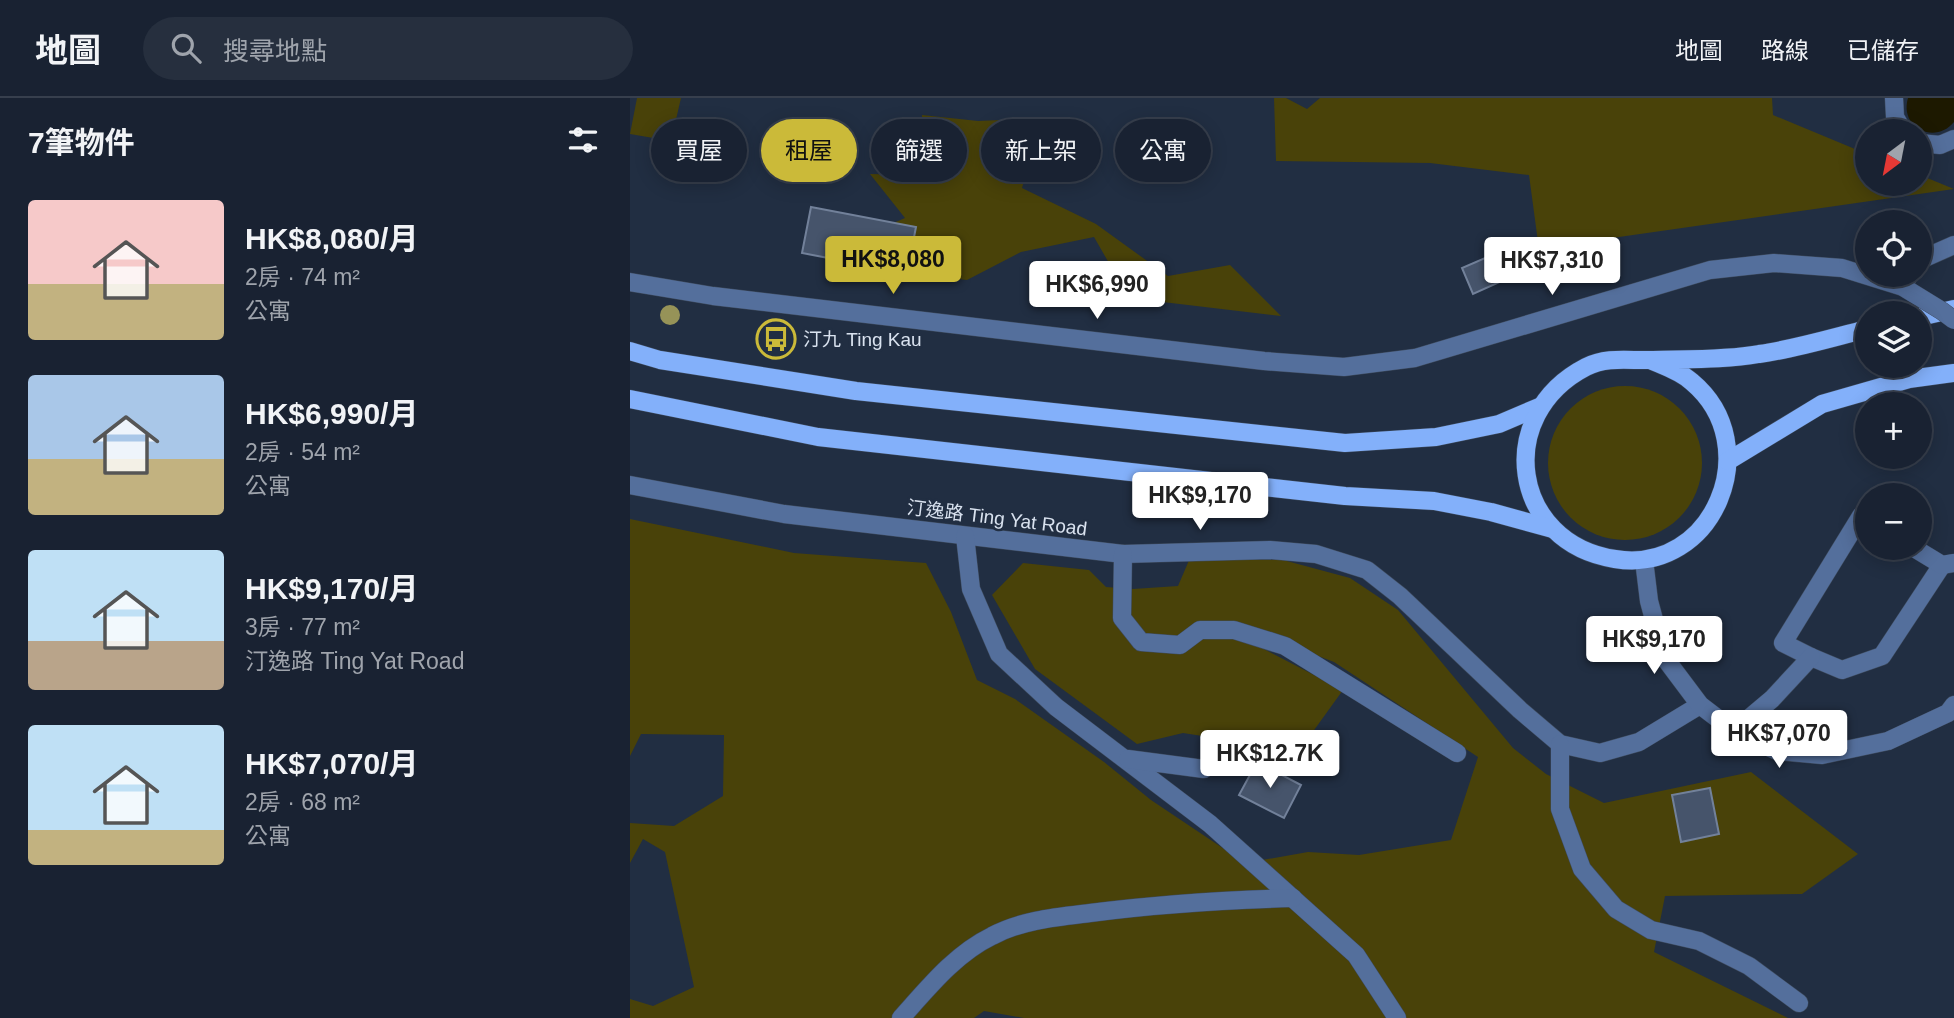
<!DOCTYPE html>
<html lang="zh-TW">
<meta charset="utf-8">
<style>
body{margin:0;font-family:Helvetica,"Noto Sans TC",sans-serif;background:#262f3e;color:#f1f3f6;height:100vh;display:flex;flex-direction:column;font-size:26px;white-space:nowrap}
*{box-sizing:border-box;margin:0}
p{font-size:23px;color:#9fa4ac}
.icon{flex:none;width:38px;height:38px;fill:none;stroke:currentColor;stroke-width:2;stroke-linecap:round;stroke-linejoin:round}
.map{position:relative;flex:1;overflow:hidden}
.drawer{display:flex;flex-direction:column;background:#192232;width:630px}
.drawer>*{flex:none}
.hud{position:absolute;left:21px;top:21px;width:665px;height:63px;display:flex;gap:14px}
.needle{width:46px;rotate:212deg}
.tools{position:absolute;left:1225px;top:21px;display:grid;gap:14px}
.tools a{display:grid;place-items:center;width:77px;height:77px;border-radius:50%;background:#192232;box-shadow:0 4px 18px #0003,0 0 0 2px #373f4d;font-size:35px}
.price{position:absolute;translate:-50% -60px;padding:0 16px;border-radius:7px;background:#fff;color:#222;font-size:23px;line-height:46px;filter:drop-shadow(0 2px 4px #0008)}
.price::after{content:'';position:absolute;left:50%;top:42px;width:21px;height:16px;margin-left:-10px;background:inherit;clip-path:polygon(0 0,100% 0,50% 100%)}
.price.on{background:#cbba39;color:#111}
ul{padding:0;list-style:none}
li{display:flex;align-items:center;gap:21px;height:175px;padding:0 28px}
li span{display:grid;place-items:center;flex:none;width:196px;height:140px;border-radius:7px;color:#555}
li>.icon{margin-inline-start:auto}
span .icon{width:84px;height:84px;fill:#fffc;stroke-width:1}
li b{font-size:30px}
h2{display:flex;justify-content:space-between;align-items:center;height:84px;padding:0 28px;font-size:30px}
.chip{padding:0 24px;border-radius:32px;background:#192232;box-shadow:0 4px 18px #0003,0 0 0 2px #373f4d;font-size:24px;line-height:63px}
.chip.on{background:#cbba39;color:#111}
header{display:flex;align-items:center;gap:42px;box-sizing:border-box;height:98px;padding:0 35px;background:#192232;border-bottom:2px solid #373f4d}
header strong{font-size:33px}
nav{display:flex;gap:38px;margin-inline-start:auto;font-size:24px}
.search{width:490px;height:63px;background:#262f3e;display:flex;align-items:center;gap:18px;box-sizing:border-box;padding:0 24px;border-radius:38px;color:#9fa4ac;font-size:26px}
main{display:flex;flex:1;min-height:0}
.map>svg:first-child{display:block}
.green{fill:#494209}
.water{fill:#1d1900}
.building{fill:#46546b;stroke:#72819a;stroke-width:2}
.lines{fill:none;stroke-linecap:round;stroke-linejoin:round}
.minor-casing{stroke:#3e4b5e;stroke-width:19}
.major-casing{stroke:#3e4b5e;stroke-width:19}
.minor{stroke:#546f9c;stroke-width:18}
.major{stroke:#83b0fa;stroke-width:18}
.minor-bridge-casing{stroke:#3e4b5e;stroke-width:19;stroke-linecap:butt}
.minor-bridge{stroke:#546f9c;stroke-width:18}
.tree{fill:#969358}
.labels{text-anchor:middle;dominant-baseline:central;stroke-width:5;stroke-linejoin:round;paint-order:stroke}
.poi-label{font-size:19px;fill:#d9e2ef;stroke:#212e42;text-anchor:start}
.street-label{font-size:19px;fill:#d9e2ef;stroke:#212e42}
</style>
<header>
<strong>地圖</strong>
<div class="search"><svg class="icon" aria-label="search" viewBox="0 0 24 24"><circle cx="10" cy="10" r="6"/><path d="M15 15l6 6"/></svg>搜尋地點</div>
<nav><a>地圖</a><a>路線</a><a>已儲存</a></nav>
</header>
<main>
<section class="drawer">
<h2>7筆物件<svg class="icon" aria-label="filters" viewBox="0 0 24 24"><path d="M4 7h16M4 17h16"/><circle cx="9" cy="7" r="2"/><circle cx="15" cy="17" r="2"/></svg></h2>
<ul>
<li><span style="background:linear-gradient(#f6c9c9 60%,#c2b280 0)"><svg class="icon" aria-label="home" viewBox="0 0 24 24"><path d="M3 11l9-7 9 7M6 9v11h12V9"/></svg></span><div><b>HK$8,080/月</b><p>2房 · 74 m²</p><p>公寓</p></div></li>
<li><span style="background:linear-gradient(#a9c7e8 60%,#c2b280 0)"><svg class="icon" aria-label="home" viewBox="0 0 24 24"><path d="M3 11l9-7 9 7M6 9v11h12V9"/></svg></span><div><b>HK$6,990/月</b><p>2房 · 54 m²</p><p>公寓</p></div></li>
<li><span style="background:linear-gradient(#bfe0f5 65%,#b9a48a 0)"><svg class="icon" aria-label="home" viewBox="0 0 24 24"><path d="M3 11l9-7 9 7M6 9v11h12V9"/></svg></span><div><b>HK$9,170/月</b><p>3房 · 77 m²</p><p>汀逸路 Ting Yat Road</p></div></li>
<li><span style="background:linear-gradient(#bfe0f5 75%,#c2b280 0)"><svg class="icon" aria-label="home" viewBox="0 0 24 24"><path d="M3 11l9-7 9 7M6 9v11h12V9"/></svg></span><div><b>HK$7,070/月</b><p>2房 · 68 m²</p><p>公寓</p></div></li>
</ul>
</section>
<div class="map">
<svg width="1324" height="920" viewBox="0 0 1324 920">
<rect width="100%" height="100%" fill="#212e42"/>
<!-- green -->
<g class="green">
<path d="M7,0H51L41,43L0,36Z"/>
<path d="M644,0H656L677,11L690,0H1142L1143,17L1237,56V86H1290V77L1324,91L912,150L908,144L899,77L800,65L646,63Z"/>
<path d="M292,17L348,23L412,20L392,90L466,126L538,178L600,167L651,218L499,200L464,139L391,154L337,182L262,174L191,156L275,120L240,76L293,77Z"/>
<circle cx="995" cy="365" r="77"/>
<path d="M0,421L164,455L296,465L321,514L347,582L385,601L474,664L521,702L615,765L678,754L729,757L821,742L848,659L704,564L600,524L620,544L713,592L669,653L553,635L507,646L405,571L362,497L393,465L459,472L476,489L503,491L548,488L560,460L653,462L720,480L768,512L883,650L916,676L974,705L1121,674L1228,756L1172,796L1035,798L1024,854L1158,920H394L354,913L344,920H0V901L23,908L64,889L35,754L13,741L0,765V725L44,728L93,698L94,637L11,636L0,658Z"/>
</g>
<!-- water -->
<path class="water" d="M1278,0H1324V24C1305,47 1269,30 1278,0Z"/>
<!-- building -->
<g class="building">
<path d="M181,109L286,129L277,175L172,155Z"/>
<path d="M883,148L894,173L843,196L832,170Z"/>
<path d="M627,664L671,687L654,720L609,697Z"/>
<path d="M1080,690L1089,736L1051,744L1042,697Z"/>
</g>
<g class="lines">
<!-- minor casing -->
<g class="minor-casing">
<g id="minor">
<path d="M1264,0L1265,19L1273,33"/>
<path d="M1290,45L1310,47L1324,41"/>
<path d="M1290,162L1324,147"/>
<path d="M0,184L83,198L634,263L714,269L785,260L1080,172L1144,165L1212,170L1273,189L1279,177"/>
<path d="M0,387L154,416L493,456L640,452L686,456L737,472L770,498L890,612L930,646L970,655L1009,644L1070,607"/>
<path d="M1237,421L1231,418L1153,545L1181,559L1212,572L1252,558L1312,467"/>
<path d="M335,438L341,491L369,556L426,609L580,726L726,857L767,920"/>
<path d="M1284,450L1312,467L1324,465"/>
<path d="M493,456L492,520L511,544L550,547L570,532H604L655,548L827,655"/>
<path d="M1014,462L1019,503L1034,559L1070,607L1104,633L1147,653L1192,657L1258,643L1318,615L1324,607"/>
<path d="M1104,633L1142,601L1181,559"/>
<path d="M930,646V711L952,771L986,811L1021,832L1069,843L1119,868L1169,905"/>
<path d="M498,661L574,671"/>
<path d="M271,920C298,890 325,856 362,838C392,822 427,819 460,815C528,806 595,802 663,800"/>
</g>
</g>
<!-- major casing -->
<g class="major-casing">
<g id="major">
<path d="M1290,219L1324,211"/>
<path d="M0,253L30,262L226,293L715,345L806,339L869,326L909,309"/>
<path d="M1020,262C1034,268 1050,273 1062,284C1137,347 1084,477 985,461C881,445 863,317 956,269C978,258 1000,263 1023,262C1058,261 1095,262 1129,256C1165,251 1201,240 1237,231"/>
<path d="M0,301L188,339L715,398L804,403L861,414L923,431"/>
<path d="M1098,363L1192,306L1279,281L1324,275"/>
</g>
</g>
<!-- minor -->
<use href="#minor" class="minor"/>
<!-- major -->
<use href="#major" class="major"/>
<!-- minor-bridge casing -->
<g class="minor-bridge-casing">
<path id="minor-bridge" d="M1273,189L1312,213L1324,222"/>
</g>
<!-- minor-bridge -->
<use href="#minor-bridge" class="minor-bridge"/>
</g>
<!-- trees -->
<circle class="tree" cx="40" cy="217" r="10"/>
<!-- icons -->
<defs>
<g id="bus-ring" transform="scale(2.0125)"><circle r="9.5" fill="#212e42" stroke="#cbba39" stroke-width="1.5"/><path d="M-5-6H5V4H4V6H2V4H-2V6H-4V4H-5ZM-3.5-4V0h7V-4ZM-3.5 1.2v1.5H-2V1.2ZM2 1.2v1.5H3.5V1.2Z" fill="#cbba39"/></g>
</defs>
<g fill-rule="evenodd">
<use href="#bus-ring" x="146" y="241"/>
</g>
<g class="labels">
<!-- poi labels -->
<g class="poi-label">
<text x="173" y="241">汀九 Ting Kau</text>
</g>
<!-- street labels -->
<g class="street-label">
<text transform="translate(367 420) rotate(7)">汀逸路 Ting Yat Road</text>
</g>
</g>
</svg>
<div class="tools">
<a><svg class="needle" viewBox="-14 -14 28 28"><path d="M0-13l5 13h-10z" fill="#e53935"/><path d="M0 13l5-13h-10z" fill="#9fa4ac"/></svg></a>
<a><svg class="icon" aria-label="locate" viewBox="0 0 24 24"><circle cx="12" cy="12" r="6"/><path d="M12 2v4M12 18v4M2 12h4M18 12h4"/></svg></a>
<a><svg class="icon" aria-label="layers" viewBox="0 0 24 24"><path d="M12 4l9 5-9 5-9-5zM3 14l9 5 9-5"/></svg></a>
<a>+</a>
<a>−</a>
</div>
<b class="price on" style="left:263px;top:198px">HK$8,080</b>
<b class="price" style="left:922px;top:199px">HK$7,310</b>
<b class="price" style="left:467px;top:223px">HK$6,990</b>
<b class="price" style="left:570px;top:434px">HK$9,170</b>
<b class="price" style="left:1024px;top:578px">HK$9,170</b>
<b class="price" style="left:1149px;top:672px">HK$7,070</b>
<b class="price" style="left:640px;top:692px">HK$12.7K</b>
<div class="hud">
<a class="chip">買屋</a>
<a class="chip on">租屋</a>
<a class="chip">篩選</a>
<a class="chip">新上架</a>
<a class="chip">公寓</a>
</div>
</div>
</main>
